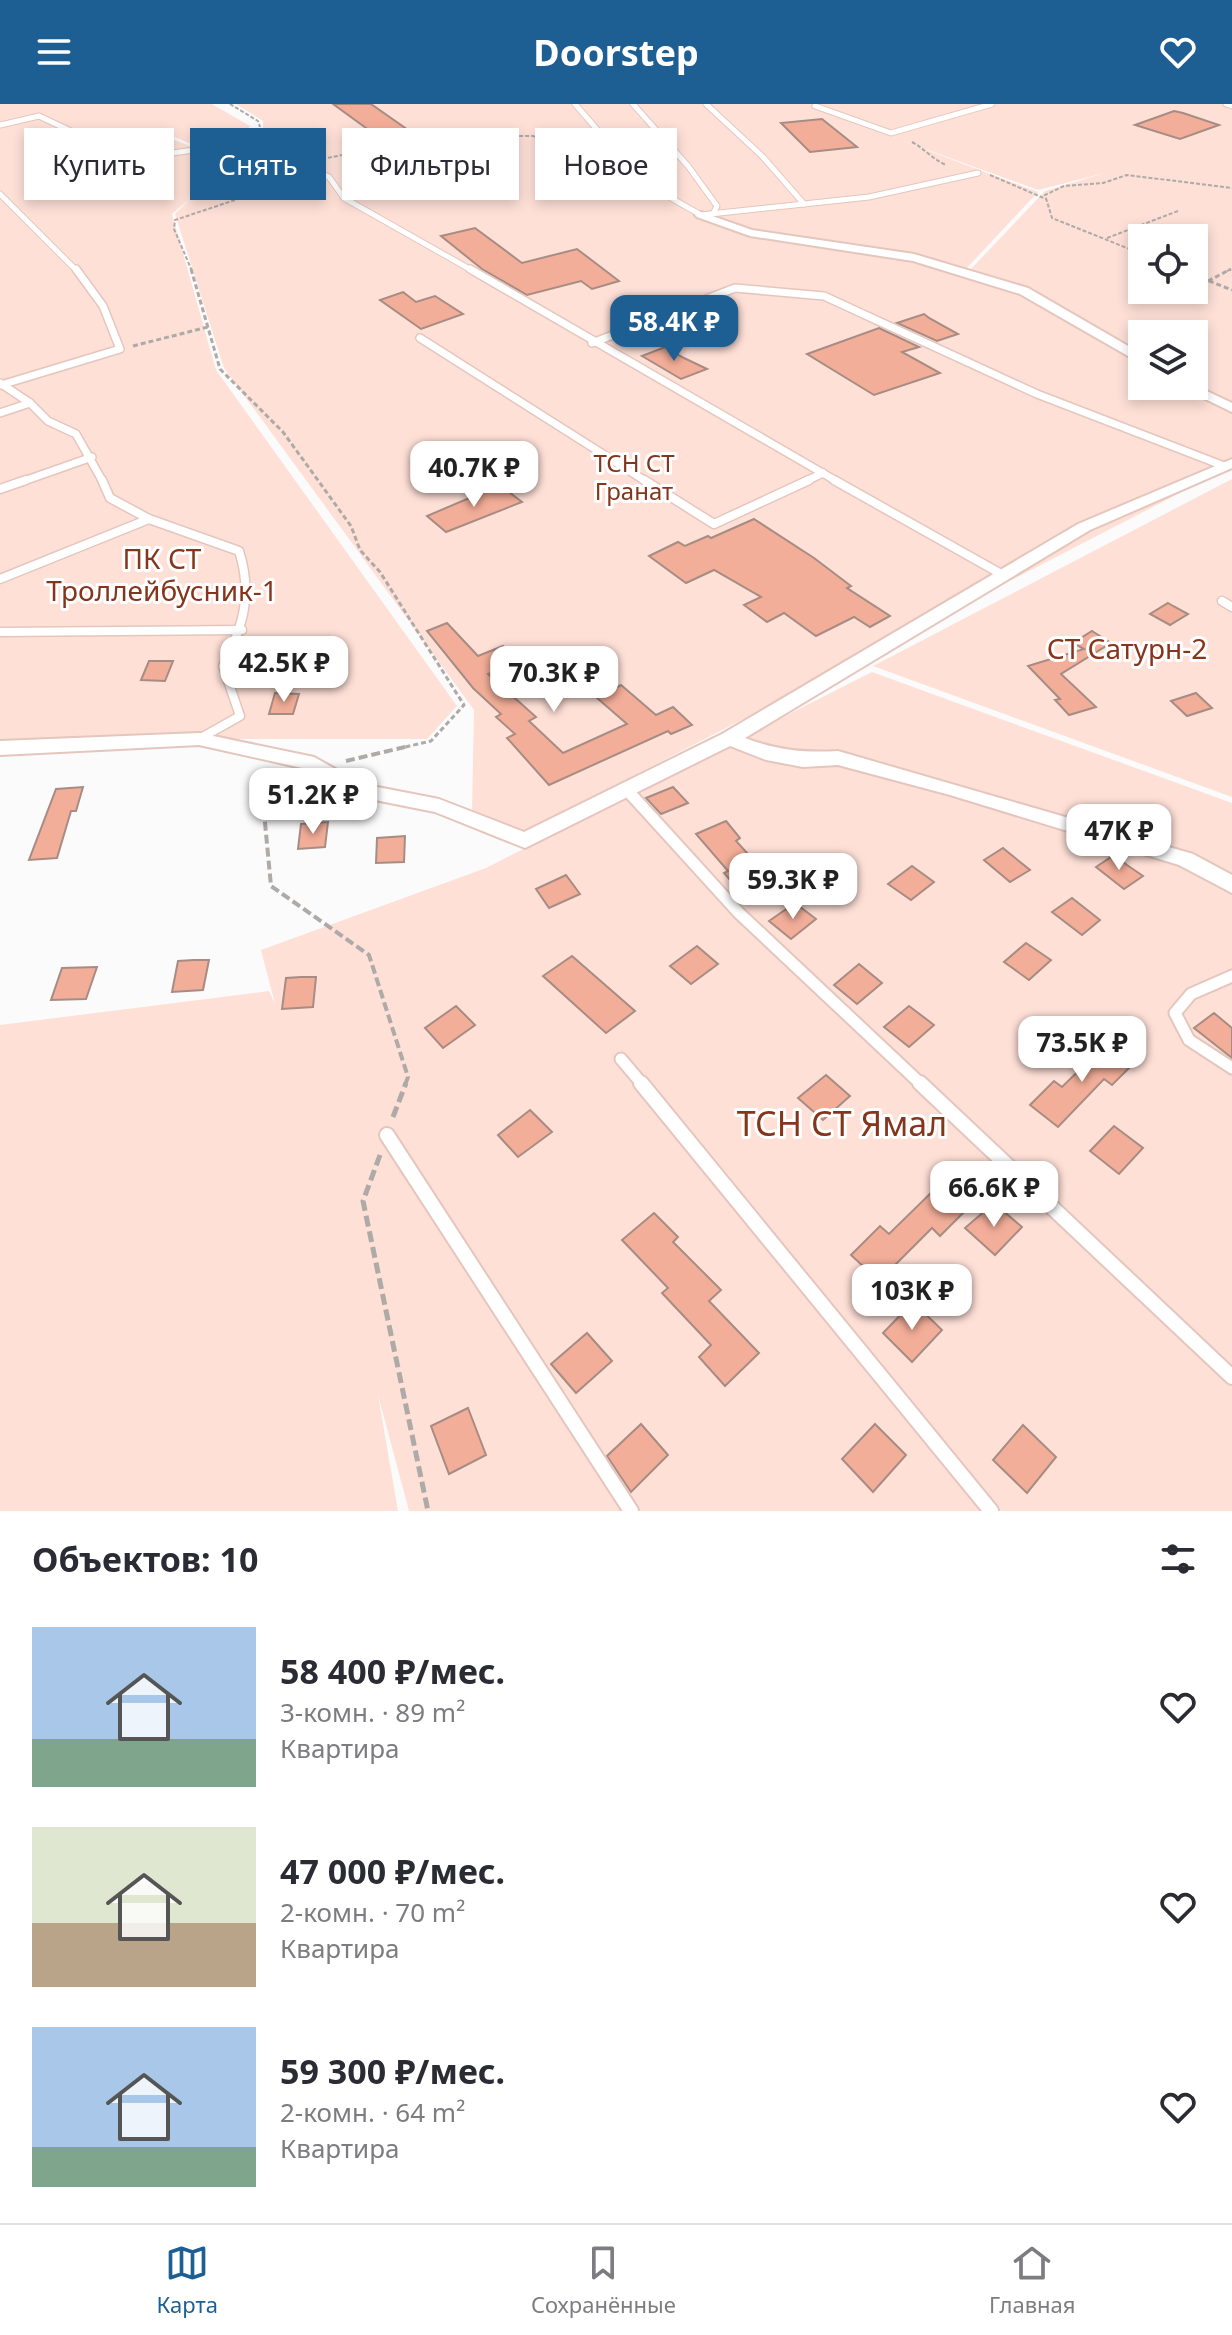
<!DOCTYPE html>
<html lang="ru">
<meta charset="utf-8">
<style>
body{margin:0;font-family:"Noto Sans",sans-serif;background:#f2f2f3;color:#2b2b33;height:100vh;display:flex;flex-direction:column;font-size:30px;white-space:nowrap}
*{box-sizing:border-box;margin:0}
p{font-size:26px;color:#7c7c81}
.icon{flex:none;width:44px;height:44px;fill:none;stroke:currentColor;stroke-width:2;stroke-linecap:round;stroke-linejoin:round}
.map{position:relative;height:1407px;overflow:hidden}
.details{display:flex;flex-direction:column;background:#fff;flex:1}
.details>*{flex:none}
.hud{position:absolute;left:24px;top:24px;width:800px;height:72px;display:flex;gap:16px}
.tools{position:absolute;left:1128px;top:120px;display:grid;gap:16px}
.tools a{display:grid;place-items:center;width:80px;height:80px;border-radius:0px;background:#fff;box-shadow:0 4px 12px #0003;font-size:40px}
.price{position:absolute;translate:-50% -68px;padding:0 18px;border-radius:16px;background:#fff;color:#222;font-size:26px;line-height:52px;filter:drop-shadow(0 2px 4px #0008)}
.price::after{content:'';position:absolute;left:50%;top:48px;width:24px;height:18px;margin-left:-12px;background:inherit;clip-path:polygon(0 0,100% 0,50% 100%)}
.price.active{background:#1d5e93;color:#fff}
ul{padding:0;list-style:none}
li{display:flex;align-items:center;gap:24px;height:200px;padding:0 32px}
li span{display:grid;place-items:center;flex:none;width:224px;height:160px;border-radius:0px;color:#555}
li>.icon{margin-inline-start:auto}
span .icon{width:96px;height:96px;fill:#fffc;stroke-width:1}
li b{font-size:34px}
h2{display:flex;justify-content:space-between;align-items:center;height:96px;padding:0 32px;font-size:34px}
.tag{padding:0 28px;border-radius:0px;background:#fff;box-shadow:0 4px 12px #0003;font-size:28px;line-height:72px}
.tag.active{background:#1d5e93;color:#fff}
header{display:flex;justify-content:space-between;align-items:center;height:104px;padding:0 32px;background:#1d5e93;color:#fff;font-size:36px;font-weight:700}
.tab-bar{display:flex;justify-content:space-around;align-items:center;height:112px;border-top:2px solid #e1e1e2;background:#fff;font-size:22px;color:#7c7c81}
.tab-bar a{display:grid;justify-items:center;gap:4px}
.tab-bar .active{color:#1d5e93}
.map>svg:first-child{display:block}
.green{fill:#fee0d7;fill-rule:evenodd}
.building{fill:#f3ae99;stroke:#a78c83;stroke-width:2}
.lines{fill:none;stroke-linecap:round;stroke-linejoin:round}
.service-far4-casing{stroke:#e4c6bd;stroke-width:7}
.service-far3-casing{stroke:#e4c6bd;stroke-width:10}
.service-far2-casing{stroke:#e4c6bd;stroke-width:11}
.service-far1-casing{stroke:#e4c6bd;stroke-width:15}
.service-casing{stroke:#e4c6bd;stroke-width:18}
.minor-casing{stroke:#e4c6bd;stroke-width:4}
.path-far3{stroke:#aeaaa8;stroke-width:2;stroke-dasharray:4 2;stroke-linecap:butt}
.path-far2{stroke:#aeaaa8;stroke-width:3;stroke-dasharray:5 3;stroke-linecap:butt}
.path-far1{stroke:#aeaaa8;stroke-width:4;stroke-dasharray:9 4;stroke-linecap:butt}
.path{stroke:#aeaaa8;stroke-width:5;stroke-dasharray:11 5;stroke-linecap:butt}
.service-far4{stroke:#fff;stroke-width:5}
.service-far3{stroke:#fff;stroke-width:7}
.service-far2{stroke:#fff;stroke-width:8}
.service-far1{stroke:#fff;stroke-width:11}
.service{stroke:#fff;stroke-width:14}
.minor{fill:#fff;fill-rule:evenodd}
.labels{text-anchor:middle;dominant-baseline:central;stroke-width:6;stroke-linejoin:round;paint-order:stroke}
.far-park-label{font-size:24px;fill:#85351b;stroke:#fff}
.park-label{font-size:28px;fill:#85351b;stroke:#fff}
.near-park-label{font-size:34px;fill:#85351b;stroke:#fff}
</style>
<header><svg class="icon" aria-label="menu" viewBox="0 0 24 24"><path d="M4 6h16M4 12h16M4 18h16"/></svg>Doorstep<svg class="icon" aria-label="heart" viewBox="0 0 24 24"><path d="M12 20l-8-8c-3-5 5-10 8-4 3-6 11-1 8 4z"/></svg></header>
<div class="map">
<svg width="1232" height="1407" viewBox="0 0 1232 1407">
<rect width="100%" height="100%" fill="#fbfbfb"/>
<!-- green -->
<g class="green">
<path d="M0,0H212L250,22C239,38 209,45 190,39C177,35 166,28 153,27L192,43L253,41L227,64C242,51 265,39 263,17L236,0H573L613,48L662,92L747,130L913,156L1022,188L1142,259V282H1180L1232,307V362L523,729L472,709L474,606L224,264L175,110L191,94L172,110L216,266L457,602L427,635H0Z"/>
<path d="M579,0H1232V301L1194,282V230H1142V253L1025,183L970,166L1045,87L1105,69L1038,86L892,33L1038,88L965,166C883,151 729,137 664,88C631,64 605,31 579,0ZM1142,134H1194V186H1142Z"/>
<path d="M1232,375V693L873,562Z"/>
<path d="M872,568L1232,699V1407H409L378,1291L398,1407H0V921L269,887L275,900L261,846L486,764Z"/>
</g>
<!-- building -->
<g class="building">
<path d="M333,0H371L408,26L377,32Z"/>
<path d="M1174,7L1183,9L1219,21L1180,35L1135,21Z"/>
<path d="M822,15L857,43L810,48L781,19Z"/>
<path d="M240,51L263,52L245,77H220Z"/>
<path d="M475,124L522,159L577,145L619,177L592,185L581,177L527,191L482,165L441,132Z"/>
<path d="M403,188L416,198L435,192L463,210L421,225L380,196Z"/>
<path d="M924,210L929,214L958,230L937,237L897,219Z"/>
<path d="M879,224L919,243L902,248L940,269L874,291L807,250Z"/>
<path d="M665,243L684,254L707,265L681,275L642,252Z"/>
<path d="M500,381L522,398L446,428L427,412Z"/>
<path d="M754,415L814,454L851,482L847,484L890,512L870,523L854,513L816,532L784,509L767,518L744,501L761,493L714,466L686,479L649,452L678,438L685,442L708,432L711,434Z"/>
<path d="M1168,499L1173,502L1188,510L1170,521L1150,510Z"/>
<path d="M447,519L478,552L503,542L519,558L488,570L536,613L529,617L563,649L627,620L597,594L621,581L656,611L673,603L692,621L671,630L668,627L549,681L507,634L515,630L496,613L501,610L473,584L427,527Z"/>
<path d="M1092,527L1111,539L1061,570L1096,603L1069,611L1055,596L1060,595L1028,562L1084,545L1073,539Z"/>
<path d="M149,557H173L165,577L141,576Z"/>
<path d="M570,564L587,581L566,589L550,573Z"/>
<path d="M275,589L299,590L293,610H269Z"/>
<path d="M1196,589L1212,604L1187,612L1171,597Z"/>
<path d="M83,683L76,707H71L57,754L29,756L56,685Z"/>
<path d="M673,683L688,699L661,710L646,694Z"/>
<path d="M726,717L740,734L736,737L770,774L740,787L724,769L728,767L696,730Z"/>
<path d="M328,718L325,743L298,745L301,720Z"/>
<path d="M405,732L404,758L376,759L377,734Z"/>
<path d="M1003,744L1009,749L1030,766L1010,778L984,756Z"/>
<path d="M1114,751L1127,761L1143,772L1124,785L1096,763Z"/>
<path d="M912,762L934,778L911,796L888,780Z"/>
<path d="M566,771L580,790L549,804L536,785Z"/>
<path d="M1072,794L1100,816L1082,831L1052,808Z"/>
<path d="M795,799L816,815L791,835L769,817Z"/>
<path d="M1026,839L1051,856L1029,876L1004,858Z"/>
<path d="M697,842L718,860L691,880L670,862Z"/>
<path d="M572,852L635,907L606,929L543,872Z"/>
<path d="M194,856H209L203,886L172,888L178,857Z"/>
<path d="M859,860L882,879L857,900L834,881Z"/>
<path d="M97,863L86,895L51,896L62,864Z"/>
<path d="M301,873H316L313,903L282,905L286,874Z"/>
<path d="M456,902L475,921L443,944L425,924Z"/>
<path d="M909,902L934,921L909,943L884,923Z"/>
<path d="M1214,909L1232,924V954L1194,924Z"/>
<path d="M1108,938L1135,958L1112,981L1104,975L1058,1023L1030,1001L1054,977L1062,983Z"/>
<path d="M826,971L850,992L823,1016L798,994Z"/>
<path d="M530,1006L552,1028L518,1053L498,1031Z"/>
<path d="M1114,1022L1143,1044L1119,1070L1090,1047Z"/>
<path d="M940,1080L968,1104L940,1132L932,1124L879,1177L851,1151L880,1122L889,1130Z"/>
<path d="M994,1099L1022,1123L995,1151L965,1124Z"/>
<path d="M654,1109L678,1133L673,1138L721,1186L709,1197L759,1249L725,1282L699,1253L711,1241L662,1189L668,1184L622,1136Z"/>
<path d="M913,1198L942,1226L912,1258L883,1229Z"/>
<path d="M587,1229L612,1257L576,1289L551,1260Z"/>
<path d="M468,1304L486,1351L449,1370L431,1322Z"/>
<path d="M641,1320L668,1351L631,1388L607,1352Z"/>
<path d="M875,1320L906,1351L873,1388L842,1355Z"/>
<path d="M1023,1321L1056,1353L1027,1389L993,1356Z"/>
</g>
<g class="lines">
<!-- service-far4 casing -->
<g class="service-far4-casing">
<g id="service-far4">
<path d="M575,0L621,53L664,90L701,111L869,93L978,69"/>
<path d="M633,0L688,62L717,102L714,108"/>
<path d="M706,0L763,53L804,100"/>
<path d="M1226,0L1232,2"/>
<path d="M815,2L891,29L992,0"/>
<path d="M0,21L39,12L130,55L258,37"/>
<path d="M302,61L329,73L344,94L473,167"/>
<path d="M0,90L77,167"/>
</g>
</g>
<!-- service-far3 casing -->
<g class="service-far3-casing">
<g id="service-far3">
<path d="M470,165L838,378"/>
<path d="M420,234L647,378"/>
<path d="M592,239L735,184L824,192L1037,290L1224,362"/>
<path d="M0,279L30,299L48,317L76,330L103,378"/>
<path d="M1,281L120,245L103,202L76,165"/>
<path d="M0,309L30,299"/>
<path d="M21,378L92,353"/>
<path d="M804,378L823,369"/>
</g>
</g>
<!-- service-far2 casing -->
<g class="service-far2-casing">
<g id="service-far2">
<path d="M102,376L110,394L149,415L239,447C253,490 243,523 223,562L240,612L199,635"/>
<path d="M644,376L714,420L809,376"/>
<path d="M834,376L1003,471"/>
<path d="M0,385L26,376"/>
<path d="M0,475L149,415"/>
<path d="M1222,497L1232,503"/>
<path d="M0,528L242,526"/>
</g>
</g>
<!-- service-far1 casing -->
<g class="service-far1-casing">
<g id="service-far1">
<path d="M628,687L739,809L922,981"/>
<path d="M1232,872L1191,890L1175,909L1189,936L1232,964"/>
<path d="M621,955L643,981"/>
</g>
</g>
<!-- service casing -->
<g class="service-casing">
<g id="service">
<path d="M641,979L991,1407"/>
<path d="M920,979L1232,1273"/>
<path d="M387,1031L631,1407"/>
</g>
</g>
<!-- minor casing -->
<g class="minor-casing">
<g id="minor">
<path d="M701,108L752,126L914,150L1028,184L1142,250V260L1020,190L913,157L750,132L697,113L695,111Z"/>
<path d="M1194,281L1232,299V308L1178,282Z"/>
<path d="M1232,355V364L1090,426L745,634C777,646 804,649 838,647L1193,750L1232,771V789L1179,761L950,691L838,661L803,663L766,656L730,642L525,744L435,708L350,691L302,664L199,641L0,651V637L199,629L314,653L362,680L439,695L524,728L722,630L1078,420Z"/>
</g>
</g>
<!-- path-far3 -->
<g class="path-far3">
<path d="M230,0L258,17L260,23"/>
<path d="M912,38C925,45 932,55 946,61"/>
<path d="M269,43L289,55"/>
<path d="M322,55L389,42L417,55L513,32H533L565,44L596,45"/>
<path d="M990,71L1046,95"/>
<path d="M1107,134L1178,107"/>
<path d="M1142,150L1052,114L1045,91L1064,82L1103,79L1127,71L1232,84"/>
<path d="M192,167L174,125L175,116L259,88L275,73L291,66"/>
<path d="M1227,167L1232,165"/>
</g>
<!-- path-far2 -->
<g class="path-far2">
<path d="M191,165L220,265L283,328L351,422L360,446L380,468L464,601L431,637L401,644"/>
<path d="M1194,171L1232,186"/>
<path d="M1208,177L1231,165"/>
<path d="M133,242L208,223"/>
</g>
<!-- path-far1 -->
<g class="path-far1">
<path d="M346,657L409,642"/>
<path d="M260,666L271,782L369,851L408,973L405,981"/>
</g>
<!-- path -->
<g class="path">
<path d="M393,1013L406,979"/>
<path d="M380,1051L363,1097L428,1407"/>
</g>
<!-- service-far4 -->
<use href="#service-far4" class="service-far4"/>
<!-- service-far3 -->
<use href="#service-far3" class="service-far3"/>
<!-- service-far2 -->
<use href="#service-far2" class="service-far2"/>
<!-- service-far1 -->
<use href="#service-far1" class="service-far1"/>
<!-- service -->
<use href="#service" class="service"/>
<!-- minor -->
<use href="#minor" class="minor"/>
</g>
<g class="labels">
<!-- far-park labels -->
<g class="far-park-label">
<text x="634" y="358">ТСН СТ<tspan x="634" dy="28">Гранат</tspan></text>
</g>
<!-- park labels -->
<g class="park-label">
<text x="162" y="454">ПК СТ<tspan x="162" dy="32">Троллейбусник-1</tspan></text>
<text x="1127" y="544">СТ Сатурн-2</text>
</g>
<!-- near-park labels -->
<g class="near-park-label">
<text x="842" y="1019">ТСН СТ Ямал</text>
</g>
</g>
</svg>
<div class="tools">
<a><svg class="icon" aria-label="locate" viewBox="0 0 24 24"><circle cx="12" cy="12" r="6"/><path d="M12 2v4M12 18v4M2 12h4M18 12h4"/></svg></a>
<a><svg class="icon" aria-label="layers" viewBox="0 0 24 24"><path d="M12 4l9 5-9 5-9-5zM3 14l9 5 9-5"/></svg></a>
</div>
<b class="price active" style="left:674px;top:259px">58.4K ₽</b>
<b class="price" style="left:474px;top:405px">40.7K ₽</b>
<b class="price" style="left:284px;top:600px">42.5K ₽</b>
<b class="price" style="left:554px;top:610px">70.3K ₽</b>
<b class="price" style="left:313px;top:732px">51.2K ₽</b>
<b class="price" style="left:1119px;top:768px">47K ₽</b>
<b class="price" style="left:793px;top:817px">59.3K ₽</b>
<b class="price" style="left:1082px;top:980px">73.5K ₽</b>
<b class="price" style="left:994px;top:1125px">66.6K ₽</b>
<b class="price" style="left:912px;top:1228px">103K ₽</b>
<div class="hud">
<a class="tag">Купить</a>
<a class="tag active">Снять</a>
<a class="tag">Фильтры</a>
<a class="tag">Новое</a>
</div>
</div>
<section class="details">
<h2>Объектов: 10<svg class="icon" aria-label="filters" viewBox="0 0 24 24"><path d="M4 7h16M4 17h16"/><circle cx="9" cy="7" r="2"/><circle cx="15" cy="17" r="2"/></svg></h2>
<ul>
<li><span style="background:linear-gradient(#a9c7e8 70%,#7fa58c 0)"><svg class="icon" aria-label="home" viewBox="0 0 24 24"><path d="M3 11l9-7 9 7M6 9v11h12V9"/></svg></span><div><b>58 400 ₽/мес.</b><p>3-комн. · 89 m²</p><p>Квартира</p></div><svg class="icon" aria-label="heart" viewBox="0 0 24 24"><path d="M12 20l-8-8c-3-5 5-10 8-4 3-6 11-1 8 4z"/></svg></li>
<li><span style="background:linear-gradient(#dfe7d0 60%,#b9a48a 0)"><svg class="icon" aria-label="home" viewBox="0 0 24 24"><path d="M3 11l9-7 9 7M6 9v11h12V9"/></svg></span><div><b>47 000 ₽/мес.</b><p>2-комн. · 70 m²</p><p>Квартира</p></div><svg class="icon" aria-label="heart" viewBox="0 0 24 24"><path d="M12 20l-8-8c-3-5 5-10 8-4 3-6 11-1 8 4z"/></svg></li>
<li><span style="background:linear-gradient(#a9c7e8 75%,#7fa58c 0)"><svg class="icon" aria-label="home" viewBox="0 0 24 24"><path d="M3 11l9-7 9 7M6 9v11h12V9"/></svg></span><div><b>59 300 ₽/мес.</b><p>2-комн. · 64 m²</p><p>Квартира</p></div><svg class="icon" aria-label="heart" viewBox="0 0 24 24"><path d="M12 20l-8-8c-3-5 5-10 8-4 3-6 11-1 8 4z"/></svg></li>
</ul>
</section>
<nav class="tab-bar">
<a class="active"><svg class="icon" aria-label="map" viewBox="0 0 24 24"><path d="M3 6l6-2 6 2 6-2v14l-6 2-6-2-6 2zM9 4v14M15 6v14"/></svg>Карта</a>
<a><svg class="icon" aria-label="saved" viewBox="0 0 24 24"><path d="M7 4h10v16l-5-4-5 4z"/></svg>Сохранённые</a>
<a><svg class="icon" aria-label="home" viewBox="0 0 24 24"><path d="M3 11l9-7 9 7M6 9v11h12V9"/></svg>Главная</a>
</nav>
